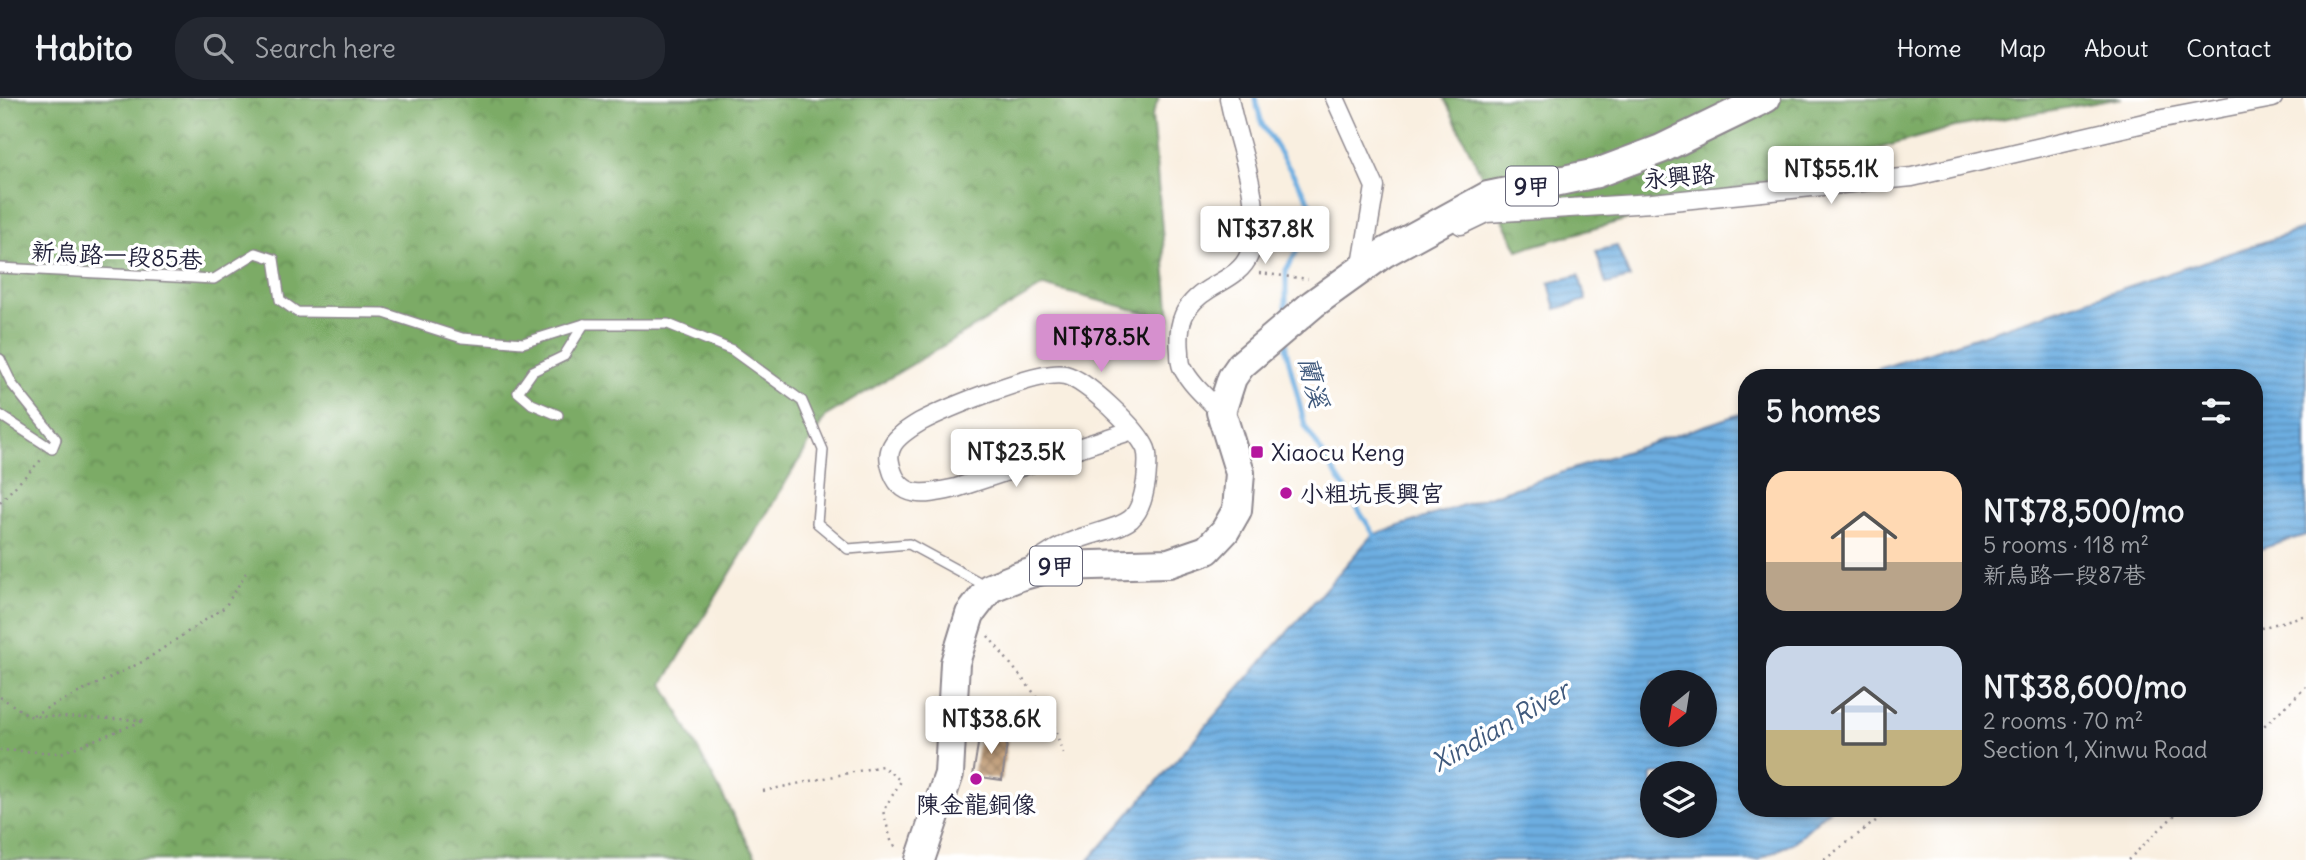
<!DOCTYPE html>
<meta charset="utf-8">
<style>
body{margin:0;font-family:Delius,"LXGW WenKai TC",sans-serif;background:#242831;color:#f1f3f6;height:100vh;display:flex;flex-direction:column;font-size:26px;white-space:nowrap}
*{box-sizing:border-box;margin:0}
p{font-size:23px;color:#9ea1a6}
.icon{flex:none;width:38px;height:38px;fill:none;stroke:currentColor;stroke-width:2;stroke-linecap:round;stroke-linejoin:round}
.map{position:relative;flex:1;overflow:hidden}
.sheet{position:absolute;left:1738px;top:271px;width:525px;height:448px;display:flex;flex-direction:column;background:#171b24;border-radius:28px;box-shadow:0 4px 10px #0003}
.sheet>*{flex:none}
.needle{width:46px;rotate:210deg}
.fabs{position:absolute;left:1640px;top:572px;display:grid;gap:14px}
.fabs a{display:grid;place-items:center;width:77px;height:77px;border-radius:50%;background:#171b24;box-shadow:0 4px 10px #0003;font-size:35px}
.price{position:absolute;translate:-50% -60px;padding:0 16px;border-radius:7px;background:#fff;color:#222;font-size:23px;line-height:46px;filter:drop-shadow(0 2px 4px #0008)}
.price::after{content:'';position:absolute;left:50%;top:42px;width:21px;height:16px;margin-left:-10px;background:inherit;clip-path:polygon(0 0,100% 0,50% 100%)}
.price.current{background:#d690ce;color:#111}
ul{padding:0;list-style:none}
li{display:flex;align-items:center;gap:21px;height:175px;padding:0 28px}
li span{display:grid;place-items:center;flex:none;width:196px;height:140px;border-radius:21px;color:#555}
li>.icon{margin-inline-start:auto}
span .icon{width:84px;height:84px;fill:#fffc;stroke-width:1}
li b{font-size:30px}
h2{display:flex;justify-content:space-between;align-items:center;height:84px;padding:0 28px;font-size:30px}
header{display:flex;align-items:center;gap:42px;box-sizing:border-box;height:98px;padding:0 35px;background:#171b24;border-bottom:2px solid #363941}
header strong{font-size:33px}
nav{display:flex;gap:38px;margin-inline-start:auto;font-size:24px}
.search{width:490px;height:63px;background:#242831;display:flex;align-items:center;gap:18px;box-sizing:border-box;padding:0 24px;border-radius:28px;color:#9ea1a6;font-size:26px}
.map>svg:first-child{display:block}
.forest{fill:url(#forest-crowns);stroke:#4f6650;stroke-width:2}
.water{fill:url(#water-rules);stroke:#48688e;stroke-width:2;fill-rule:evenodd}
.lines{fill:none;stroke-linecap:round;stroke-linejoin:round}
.stream{stroke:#6daee1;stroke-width:5}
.building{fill:url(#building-cross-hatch)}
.service-casing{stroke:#8e888e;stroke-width:12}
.minor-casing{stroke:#8e888e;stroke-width:21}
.primary-casing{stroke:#8e888e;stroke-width:32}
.path{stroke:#8e888e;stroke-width:2.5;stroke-dasharray:2 5;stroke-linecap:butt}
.service{stroke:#fff;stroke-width:9}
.minor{stroke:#fff;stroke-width:18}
.primary{stroke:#fff;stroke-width:28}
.poi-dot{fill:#b5179e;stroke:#fff;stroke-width:2.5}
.labels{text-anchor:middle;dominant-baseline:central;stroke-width:7;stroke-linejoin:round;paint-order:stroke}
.shield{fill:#fff;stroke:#646476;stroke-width:2}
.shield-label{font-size:23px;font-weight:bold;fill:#22223b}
.street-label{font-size:24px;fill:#22223b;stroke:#fff}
.poi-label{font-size:24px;fill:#22223b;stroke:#fff;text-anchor:start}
.water-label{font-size:26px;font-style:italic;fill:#405a7d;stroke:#fff}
</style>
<header>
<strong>Habito</strong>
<div class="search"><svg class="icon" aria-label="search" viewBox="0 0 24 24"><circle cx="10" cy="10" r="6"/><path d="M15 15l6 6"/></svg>Search here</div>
<nav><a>Home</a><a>Map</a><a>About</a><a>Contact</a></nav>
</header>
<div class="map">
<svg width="2306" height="762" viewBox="0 0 2306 762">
<defs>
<pattern id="forest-crowns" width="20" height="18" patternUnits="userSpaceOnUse" patternTransform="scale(1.75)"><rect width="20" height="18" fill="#7cab66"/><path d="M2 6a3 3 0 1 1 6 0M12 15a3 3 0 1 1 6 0" fill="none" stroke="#658b55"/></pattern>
<pattern id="water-rules" width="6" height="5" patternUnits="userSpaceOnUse" patternTransform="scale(1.75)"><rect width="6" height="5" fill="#6daee1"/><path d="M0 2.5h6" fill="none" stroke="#598db8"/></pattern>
<pattern id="building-cross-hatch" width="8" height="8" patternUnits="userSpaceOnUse" patternTransform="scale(1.75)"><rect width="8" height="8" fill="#c3a17e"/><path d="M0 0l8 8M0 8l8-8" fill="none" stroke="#9e8368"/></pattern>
</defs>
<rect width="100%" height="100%" fill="#fff"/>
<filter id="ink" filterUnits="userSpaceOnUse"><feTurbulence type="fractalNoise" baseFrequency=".0143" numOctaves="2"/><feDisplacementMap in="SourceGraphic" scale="14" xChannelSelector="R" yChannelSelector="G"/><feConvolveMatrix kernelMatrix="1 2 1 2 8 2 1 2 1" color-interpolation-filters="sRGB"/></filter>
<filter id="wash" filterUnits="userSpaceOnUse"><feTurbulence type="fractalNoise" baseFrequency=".00686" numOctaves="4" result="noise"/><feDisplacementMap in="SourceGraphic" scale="28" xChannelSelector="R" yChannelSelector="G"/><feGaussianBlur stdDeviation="1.57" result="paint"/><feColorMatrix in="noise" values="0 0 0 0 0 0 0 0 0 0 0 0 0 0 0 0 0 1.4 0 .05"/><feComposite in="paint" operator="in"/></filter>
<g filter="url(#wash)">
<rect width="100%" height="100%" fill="#f9efe0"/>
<!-- forest -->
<g class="forest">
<path d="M0,0H1159L1152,18L1170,221L1043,188L826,318L663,586L755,758L760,762H0Z"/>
<path d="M1444,0H2122L1955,29L1518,152Z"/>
</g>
<!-- water -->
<g class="water">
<path d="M2306,130V437L2254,453V280H1851Z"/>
<path d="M1617,148L1630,180L1606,186L1596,153Z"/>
<path d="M1579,177L1586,202L1556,211L1549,185Z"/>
<path d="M1746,314V710L1830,711L1794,744L1758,762H1089L1372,437ZM1704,584V637H1652V584ZM1652,676H1704V728H1652Z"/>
</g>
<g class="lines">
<!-- stream -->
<g class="stream">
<path d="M1255,0L1262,26L1318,117L1286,172V217"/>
<path d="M1286,240V251L1305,328L1377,441"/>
</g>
</g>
<g id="blocks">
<!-- building -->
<path class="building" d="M980,634L1008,638L1002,682L973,678Z"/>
</g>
</g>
<g filter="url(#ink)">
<use href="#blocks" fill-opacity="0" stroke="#8e888e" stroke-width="2"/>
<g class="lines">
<!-- service casing -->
<g class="service-casing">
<g id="service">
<path d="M0,170L214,181L256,155L274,161L280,202L297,214L384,215L462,240L523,245L584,226H668L732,252L802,303L823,352L817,425L848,451L909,446L988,489"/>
<path d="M0,261L12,286L56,341L52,351L0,317"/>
<path d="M558,317L532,306L518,294L533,273L564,258L584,226"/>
</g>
</g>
<!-- minor casing -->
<g class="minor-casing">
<g id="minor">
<path d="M1335,0L1375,89L1361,173"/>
<path d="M1461,127L1486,115L1652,105L1912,79L2157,22L2273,0"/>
<path d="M1221,314C1207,300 1191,287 1182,269C1180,265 1180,259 1180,254C1177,225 1183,207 1209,191C1223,182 1242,175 1249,157C1267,110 1237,47 1229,0"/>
<path d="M1031,469C1045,457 1063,446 1081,440C1095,435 1120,430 1131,421C1141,412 1144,396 1146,383C1147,373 1149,360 1146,351C1138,331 1086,282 1065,277C1040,271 945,311 920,324C910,330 897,338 892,348C888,356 889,361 891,369C900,404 929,396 956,390L1133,332"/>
</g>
</g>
<!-- primary casing -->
<g class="primary-casing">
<path id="primary" d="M920,762L949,676L955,565L970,516L990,490L1020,478L1056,468L1169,465L1207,452L1225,433L1237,412L1240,375L1221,314L1232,280L1241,267L1313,206L1384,155L1488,98L1597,75L1661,51L1766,0"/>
</g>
<!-- path -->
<g class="path">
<path d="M1259,175L1308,181"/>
<path d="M0,404L42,361"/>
<path d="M2254,532L2306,517"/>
<path d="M988,538L1050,615L1064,659"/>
<path d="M0,599L30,618L145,622L61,655L0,652"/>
<path d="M33,617L144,563L225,509L246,475"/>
<path d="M2254,637L2306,589"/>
<path d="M763,693L882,668L901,683L883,713L892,746L899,750"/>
<path d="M1824,762L1893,710"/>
<path d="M2128,762L2182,710"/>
</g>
<!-- service -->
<use href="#service" class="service"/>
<!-- minor -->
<use href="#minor" class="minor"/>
<!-- primary -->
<use href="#primary" class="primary"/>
</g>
</g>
<!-- markers -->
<g class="poi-dot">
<rect x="1250" y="347" width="14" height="14" rx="3.5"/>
<circle cx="1286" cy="395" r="7"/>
<circle cx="976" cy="681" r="7"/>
</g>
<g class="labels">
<!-- shield labels -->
<g class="shield">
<rect x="1506" y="68.5" width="52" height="39" rx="5"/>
<rect x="1030" y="448.5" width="52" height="39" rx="5"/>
</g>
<g class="shield-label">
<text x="1532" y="88">9甲</text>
<text x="1056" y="468">9甲</text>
</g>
<!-- street labels -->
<g class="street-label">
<text transform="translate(1679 78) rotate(-5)">永興路</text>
<text transform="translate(117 157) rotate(3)">新烏路一段85巷</text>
</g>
<!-- poi labels -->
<g class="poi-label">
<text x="1271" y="354">Xiaocu Keng</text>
<text x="1300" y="395">小粗坑長興宮</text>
<text x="976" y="706" text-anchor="middle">陳金龍銅像</text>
</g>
<!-- water labels -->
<g class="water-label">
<text transform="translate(1314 284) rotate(76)">蘭溪</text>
<text transform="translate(1500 628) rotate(-30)">Xindian River</text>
</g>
</g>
</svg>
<div class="fabs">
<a><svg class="needle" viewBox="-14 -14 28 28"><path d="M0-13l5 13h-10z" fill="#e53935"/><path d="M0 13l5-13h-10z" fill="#9ea1a6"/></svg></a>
<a><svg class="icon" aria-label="layers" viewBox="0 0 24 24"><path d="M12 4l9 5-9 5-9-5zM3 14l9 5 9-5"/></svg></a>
</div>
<b class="price" style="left:1831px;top:108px">NT$55.1K</b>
<b class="price" style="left:1265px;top:168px">NT$37.8K</b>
<b class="price current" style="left:1101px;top:276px">NT$78.5K</b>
<b class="price" style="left:1016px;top:391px">NT$23.5K</b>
<b class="price" style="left:991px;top:658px">NT$38.6K</b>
<section class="sheet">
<h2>5 homes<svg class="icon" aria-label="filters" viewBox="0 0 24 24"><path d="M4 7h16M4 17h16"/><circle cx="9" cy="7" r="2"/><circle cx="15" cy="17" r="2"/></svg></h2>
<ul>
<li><span style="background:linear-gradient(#ffd9b3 65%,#b9a48a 0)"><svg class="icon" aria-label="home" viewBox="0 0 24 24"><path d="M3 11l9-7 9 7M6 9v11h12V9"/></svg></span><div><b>NT$78,500/mo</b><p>5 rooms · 118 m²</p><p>新烏路一段87巷</p></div></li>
<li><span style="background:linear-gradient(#c9d6e8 60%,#c2b280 0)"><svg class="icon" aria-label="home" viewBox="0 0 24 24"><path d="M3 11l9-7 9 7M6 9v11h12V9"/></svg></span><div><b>NT$38,600/mo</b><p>2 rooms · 70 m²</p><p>Section 1, Xinwu Road</p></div></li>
</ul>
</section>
</div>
